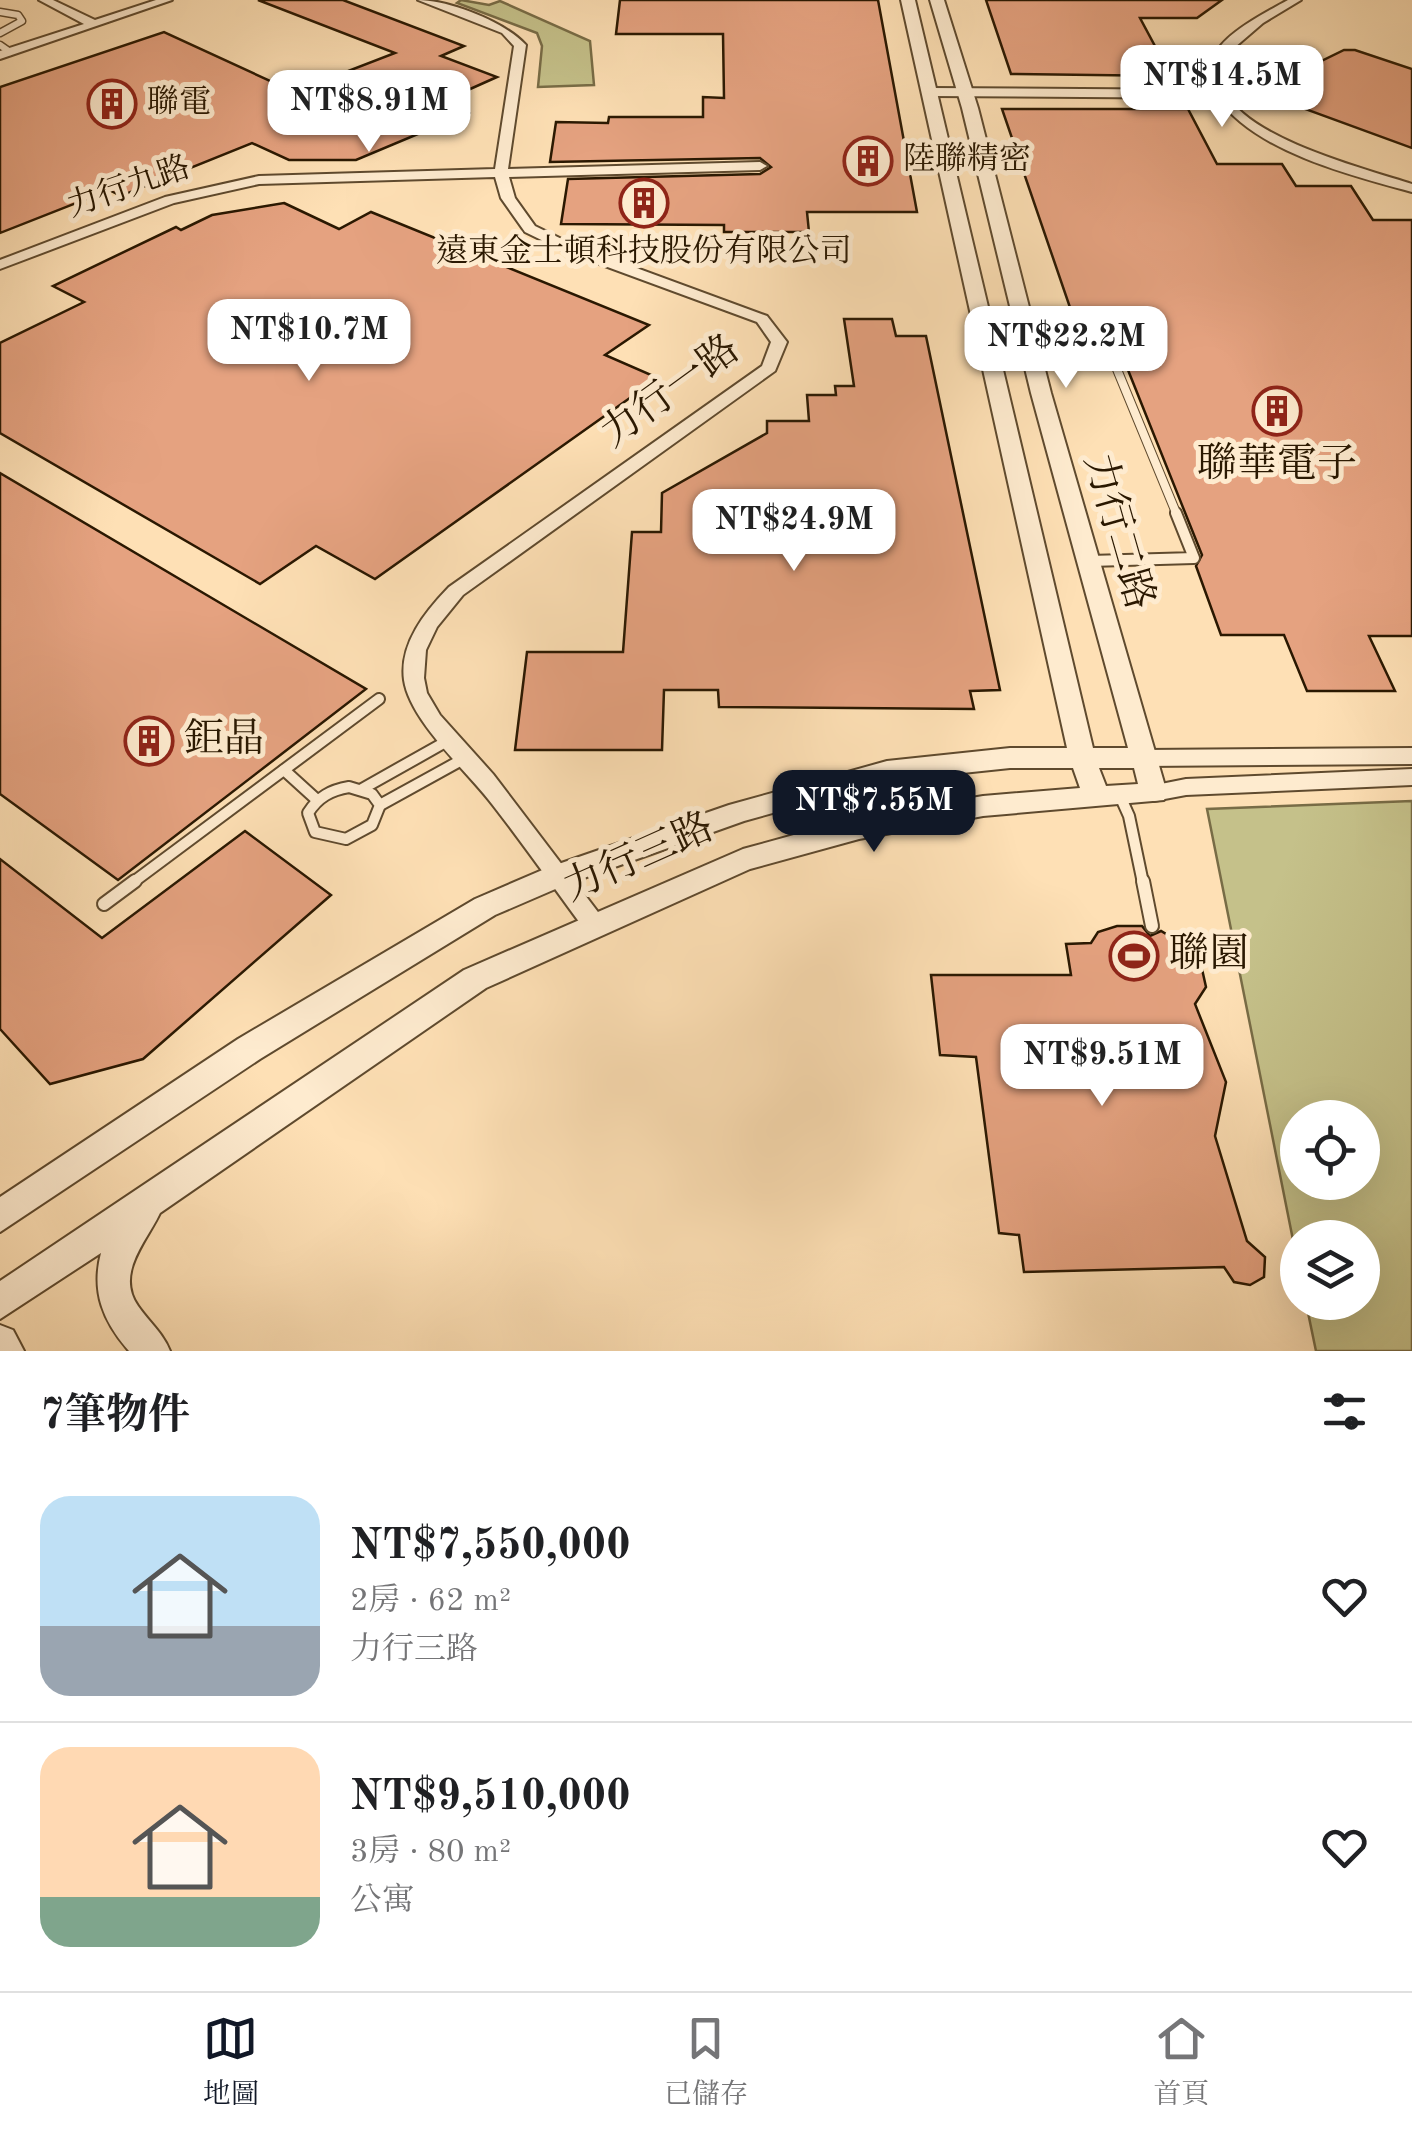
<!DOCTYPE html>
<html lang="zh-TW">
<meta charset="utf-8">
<style>
body{margin:0;font-family:"Old Standard TT","Noto Serif TC",serif;background:#f6f6f6;color:#202124;height:100vh;display:flex;flex-direction:column;font-size:38px;white-space:nowrap}
*{box-sizing:border-box;margin:0}
p{font-size:32px;color:#757577}
.icon{flex:none;width:55px;height:55px;fill:none;stroke:currentColor;stroke-width:2;stroke-linecap:round;stroke-linejoin:round}
.map{position:relative;height:1351px;overflow:hidden}
.sheet{display:flex;flex-direction:column;background:#fff;flex:1}
.sheet>*{flex:none}
.tools{position:absolute;left:1280px;top:1100px;display:grid;gap:20px}
.tools a{display:grid;place-items:center;width:100px;height:100px;border-radius:50%;background:#fff;box-shadow:0 10px 40px #0002;font-size:50px}
.price{position:absolute;translate:-50% -85px;padding:0 22px;border-radius:20px;background:#fff;color:#222;font-size:32px;line-height:65px;filter:drop-shadow(0 2px 5px #0008)}
.price::after{content:'';position:absolute;left:50%;top:60px;width:30px;height:22px;margin-left:-15px;background:inherit;clip-path:polygon(0 0,100% 0,50% 100%)}
.price.selected{background:#111827;color:#fff}
ul{padding:0;list-style:none}
li{display:flex;align-items:center;gap:30px;height:250px;padding:0 40px}
li+li{border-top:2px solid #e0e0e0}
li span{display:grid;place-items:center;flex:none;width:280px;height:200px;border-radius:30px;color:#555}
li>.icon{margin-inline-start:auto}
span .icon{width:120px;height:120px;fill:#fffc;stroke-width:1}
li b{font-size:42px}
h2{display:flex;justify-content:space-between;align-items:center;height:120px;padding:0 40px;font-size:42px}
.dock{display:flex;justify-content:space-around;align-items:center;height:140px;border-top:2px solid #e0e0e0;background:#fff;font-size:28px;color:#757577}
.dock a{display:grid;justify-items:center;gap:5px}
.dock .selected{color:#111827}
.map>svg:first-child{display:block}
.green{fill:#c5c18a;stroke:#786c46;stroke-width:2.5;fill-rule:evenodd}
.building{fill:#e5a280;stroke:#2a1801;stroke-width:2.5;fill-rule:evenodd}
.lines{fill:none;stroke-linecap:round;stroke-linejoin:round}
.service-far3-casing{stroke:#5f4a2e;stroke-width:9}
.service-far2-casing{stroke:#5f4a2e;stroke-width:10}
.service-far1-casing{stroke:#5f4a2e;stroke-width:14}
.service-casing{stroke:#5f4a2e;stroke-width:16}
.minor-casing{stroke:#5f4a2e;stroke-width:4}
.tertiary-casing{stroke:#5f4a2e;stroke-width:4}
.service-far3{stroke:#feebcf;stroke-width:6}
.service-far2{stroke:#feebcf;stroke-width:8}
.service-far1{stroke:#feebcf;stroke-width:10}
.service{stroke:#feebcf;stroke-width:12}
.minor{fill:#feebcf;fill-rule:evenodd}
.tertiary{fill:#feebcf;fill-rule:evenodd}
.labels{text-anchor:middle;dominant-baseline:central;stroke-width:10;stroke-linejoin:round;paint-order:stroke}
.far-poi-label{font-size:32px;fill:#2a1801;stroke:#feebcf;text-anchor:start}
.far-street-label{font-size:32px;fill:#2a1801;stroke:#feebcf}
.street-label{font-size:40px;fill:#2a1801;stroke:#feebcf}
.poi-label{font-size:40px;fill:#2a1801;stroke:#feebcf;text-anchor:start}
</style>
<div class="map">
<svg width="1412" height="1351" viewBox="0 0 1412 1351">
<rect width="100%" height="100%" fill="#fee0b5"/>
<filter id="stains"><feTurbulence type="fractalNoise" baseFrequency=".002" numOctaves="4"/><feColorMatrix values="0 0 0 0 .2 0 0 0 0 .09 0 0 0 0 .02 0 0 0 .5 -.17"/></filter>
<radialGradient id="worn" r=".72"><stop offset=".6" stop-color="#630" stop-opacity="0"/><stop offset="1" stop-color="#630" stop-opacity=".3"/></radialGradient>
<!-- green -->
<g class="green">
<path d="M461,0L489,5L500,1L590,41L594,85L538,87L542,46L537,33L457,3Z"/>
<path d="M1412,801V1351H1316L1306,1303L1362,1302V1238H1298L1297,1260L1207,809ZM1298,1118H1362V1182H1298Z"/>
</g>
<!-- building -->
<g class="building">
<path d="M258,0H343L464,46L441,56L497,77L441,102L468,113L356,160H289L252,143L121,196L109,190L0,233V87L164,32L294,92L395,53Z"/>
<path d="M620,0H878L917,212H807L809,232H724V225L561,224L568,179L760,174L771,167L760,158L550,162L556,122L608,123L609,117H703V97L724,98L723,34H616Z"/>
<path d="M986,0H1222L1197,18H1140L1171,76L1011,74Z"/>
<path d="M1344,50H1355L1412,69V148L1286,102L1318,80L1297,73Z"/>
<path d="M1002,109H1188L1217,164H1282L1296,186H1351L1373,220H1412V636H1369L1395,691H1307L1284,635H1221L1196,566L1202,555L1116,340L1105,326L1076,325Z"/>
<path d="M284,203L339,229L371,212L649,325L605,355L658,378L375,579L316,546L260,584L0,433V343L84,302L53,286L176,227L181,230L212,215Z"/>
<path d="M844,319H892L896,336H926L1000,690L970,691L974,709L719,707L718,690H664L662,750H515L527,652H623L632,532H661L662,493L767,433V421H809L807,395H836L835,386H854ZM776,509H849L854,546L780,547Z"/>
<path d="M0,473L366,689L118,880L0,794Z"/>
<path d="M245,831L331,895L143,1059L50,1084L0,1029V859L102,938Z"/>
<path d="M1117,926H1142L1150,936L1161,931L1181,943L1202,969L1206,987L1195,1004L1226,1082L1215,1136L1247,1241L1265,1257L1264,1277L1250,1285L1234,1282L1224,1267L1024,1272L1019,1235L999,1233L976,1057L940,1055L931,975H1071L1066,944L1091,943L1098,932Z"/>
</g>
<g class="lines">
<!-- service-far3 casing -->
<g class="service-far3-casing">
<g id="service-far3">
<path d="M0,12L18,15L22,21L0,33"/>
<path d="M0,45L10,52"/>
</g>
</g>
<!-- service-far2 casing -->
<g class="service-far2-casing">
<path id="service-far2" d="M982,330L1102,333L1177,515"/>
</g>
<!-- service-far1 casing -->
<g class="service-far1-casing">
<g id="service-far1">
<path d="M1090,561L1194,558L1176,513"/>
<path d="M284,770L317,800"/>
<path d="M349,787L372,794L380,805L372,825L346,839L315,832L308,813C318,797 331,790 349,787Z"/>
<path d="M362,789L449,740"/>
<path d="M1120,796L1129,816L1143,883"/>
<path d="M380,805L467,757"/>
<path d="M132,883L379,699"/>
</g>
</g>
<!-- service casing -->
<g class="service-casing">
<g id="service">
<path d="M1143,881L1152,926"/>
<path d="M104,904L135,881"/>
</g>
</g>
<!-- minor casing -->
<g class="minor-casing">
<g id="minor">
<path d="M39,0H53L95,20L156,0H172L0,59V51L84,24Z"/>
<path d="M418,0C449,0 505,22 526,45L508,169L760,162L767,166L760,170L509,177L515,198L535,226L574,245L767,316L787,342L775,371L463,595L437,627L426,650L424,678L427,693L440,715L493,774L604,920L608,927L604,934L596,936L588,934C556,891 525,846 492,804C466,770 410,721 404,680C399,643 426,611 449,587L762,366L771,342L757,322L564,251L525,232L501,198L495,177L259,184L174,203L0,269V260L165,197L259,176L495,169L514,46L502,33Z"/>
<path d="M1288,0H1301L1263,23L1227,54C1225,66 1221,81 1226,93C1249,139 1365,169 1412,184V192C1352,176 1254,151 1218,98L931,96L925,92L931,88L1213,90C1211,80 1210,61 1217,51C1229,31 1268,11 1288,0Z"/>
<path d="M1412,748V764L1144,766L1137,763L1133,758L1137,753L1144,750Z"/>
<path d="M1412,769V785L1186,795L1154,801L1146,799L1143,793L1146,787L1186,779Z"/>
</g>
</g>
<!-- tertiary casing -->
<g class="tertiary-casing">
<g id="tertiary">
<path d="M901,0H915L1093,748H1128L1031,393L962,108L930,0H944L978,108L1051,393L1167,793L1164,800L983,816L859,839L750,869L486,988L160,1213C147,1241 115,1273 138,1306C149,1322 163,1333 170,1351H129C103,1321 91,1292 101,1253L0,1319V1281L464,970L743,849L859,817L983,796L1080,788L1073,768H1010L887,781L744,821L567,884L495,915L260,1059L0,1232V1197L238,1039L475,899L547,868L729,805L887,761L1010,748H1067ZM1099,768H1134L1138,784L1106,786Z"/>
<path d="M0,1325L13,1330L24,1351H0Z"/>
</g>
</g>
<!-- service-far3 -->
<use href="#service-far3" class="service-far3"/>
<!-- service-far2 -->
<use href="#service-far2" class="service-far2"/>
<!-- service-far1 -->
<use href="#service-far1" class="service-far1"/>
<!-- service -->
<use href="#service" class="service"/>
<!-- minor -->
<use href="#minor" class="minor"/>
<!-- tertiary -->
<use href="#tertiary" class="tertiary"/>
</g>
<!-- icons -->
<defs>
<g id="building-ring" transform="scale(2.5)"><circle r="9.5" fill="#feebcf" stroke="#8f2418" stroke-width="1.5"/><path d="M-4-6H4V6H1V3H-1V6H-4ZM-2.5-4.3h1.7v1.8h-1.7ZM.8-4.3h1.7v1.8H.8ZM-2.5-1h1.7V.8h-1.7ZM.8-1h1.7V.8H.8Z" fill="#8f2418"/></g>
<g id="stadium-ring" transform="scale(2.5)"><circle r="9.5" fill="#feebcf" stroke="#8f2418" stroke-width="1.5"/><path d="M0-5a6.5 5 0 1 0 0 10a6.5 5 0 1 0 0-10ZM-3.5-1.8h7v3.6h-7Z" fill="#8f2418"/></g>
</defs>
<g fill-rule="evenodd">
<use href="#building-ring" x="112" y="104"/>
<use href="#building-ring" x="868" y="161"/>
<use href="#building-ring" x="644" y="203"/>
<use href="#building-ring" x="1277" y="411"/>
<use href="#building-ring" x="149" y="741"/>
<use href="#stadium-ring" x="1134" y="956"/>
</g>
<g class="labels">
<!-- far-poi labels -->
<g class="far-poi-label">
<text x="147" y="104">聯電</text>
<text x="903" y="161">陸聯精密</text>
<text x="644" y="253" text-anchor="middle">遠東金士頓科技股份有限公司</text>
</g>
<!-- far-street labels -->
<g class="far-street-label">
<text transform="translate(129 188) rotate(-19)">力行九路</text>
</g>
<!-- street labels -->
<g class="street-label">
<text transform="translate(671 393) rotate(-36)">力行一路</text>
<text transform="translate(1117 532) rotate(74)">力行二路</text>
<text transform="translate(639 859) rotate(-24)">力行三路</text>
</g>
<!-- poi labels -->
<g class="poi-label">
<text x="1277" y="466" text-anchor="middle">聯華電子</text>
<text x="184" y="741">鉅晶</text>
<text x="1169" y="956">聯園</text>
</g>
</g>
<rect width="100%" height="100%" filter="url(#stains)"/>
<rect width="100%" height="100%" fill="url(#worn)"/>
</svg>
<div class="tools">
<a><svg class="icon" aria-label="locate" viewBox="0 0 24 24"><circle cx="12" cy="12" r="6"/><path d="M12 2v4M12 18v4M2 12h4M18 12h4"/></svg></a>
<a><svg class="icon" aria-label="layers" viewBox="0 0 24 24"><path d="M12 4l9 5-9 5-9-5zM3 14l9 5 9-5"/></svg></a>
</div>
<b class="price" style="left:1222px;top:130px">NT$14.5M</b>
<b class="price" style="left:369px;top:155px">NT$8.91M</b>
<b class="price" style="left:309px;top:384px">NT$10.7M</b>
<b class="price" style="left:1066px;top:391px">NT$22.2M</b>
<b class="price" style="left:794px;top:574px">NT$24.9M</b>
<b class="price selected" style="left:874px;top:855px">NT$7.55M</b>
<b class="price" style="left:1102px;top:1109px">NT$9.51M</b>
</div>
<section class="sheet">
<h2>7筆物件<svg class="icon" aria-label="filters" viewBox="0 0 24 24"><path d="M4 7h16M4 17h16"/><circle cx="9" cy="7" r="2"/><circle cx="15" cy="17" r="2"/></svg></h2>
<ul>
<li><span style="background:linear-gradient(#bfe0f5 65%,#9aa5b1 0)"><svg class="icon" aria-label="home" viewBox="0 0 24 24"><path d="M3 11l9-7 9 7M6 9v11h12V9"/></svg></span><div><b>NT$7,550,000</b><p>2房 · 62 m²</p><p>力行三路</p></div><svg class="icon" aria-label="heart" viewBox="0 0 24 24"><path d="M12 20l-8-8c-3-5 5-10 8-4 3-6 11-1 8 4z"/></svg></li>
<li><span style="background:linear-gradient(#ffd9b3 75%,#7fa58c 0)"><svg class="icon" aria-label="home" viewBox="0 0 24 24"><path d="M3 11l9-7 9 7M6 9v11h12V9"/></svg></span><div><b>NT$9,510,000</b><p>3房 · 80 m²</p><p>公寓</p></div><svg class="icon" aria-label="heart" viewBox="0 0 24 24"><path d="M12 20l-8-8c-3-5 5-10 8-4 3-6 11-1 8 4z"/></svg></li>
</ul>
</section>
<nav class="dock">
<a class="selected"><svg class="icon" aria-label="map" viewBox="0 0 24 24"><path d="M3 6l6-2 6 2 6-2v14l-6 2-6-2-6 2zM9 4v14M15 6v14"/></svg>地圖</a>
<a><svg class="icon" aria-label="saved" viewBox="0 0 24 24"><path d="M7 4h10v16l-5-4-5 4z"/></svg>已儲存</a>
<a><svg class="icon" aria-label="home" viewBox="0 0 24 24"><path d="M3 11l9-7 9 7M6 9v11h12V9"/></svg>首頁</a>
</nav>
